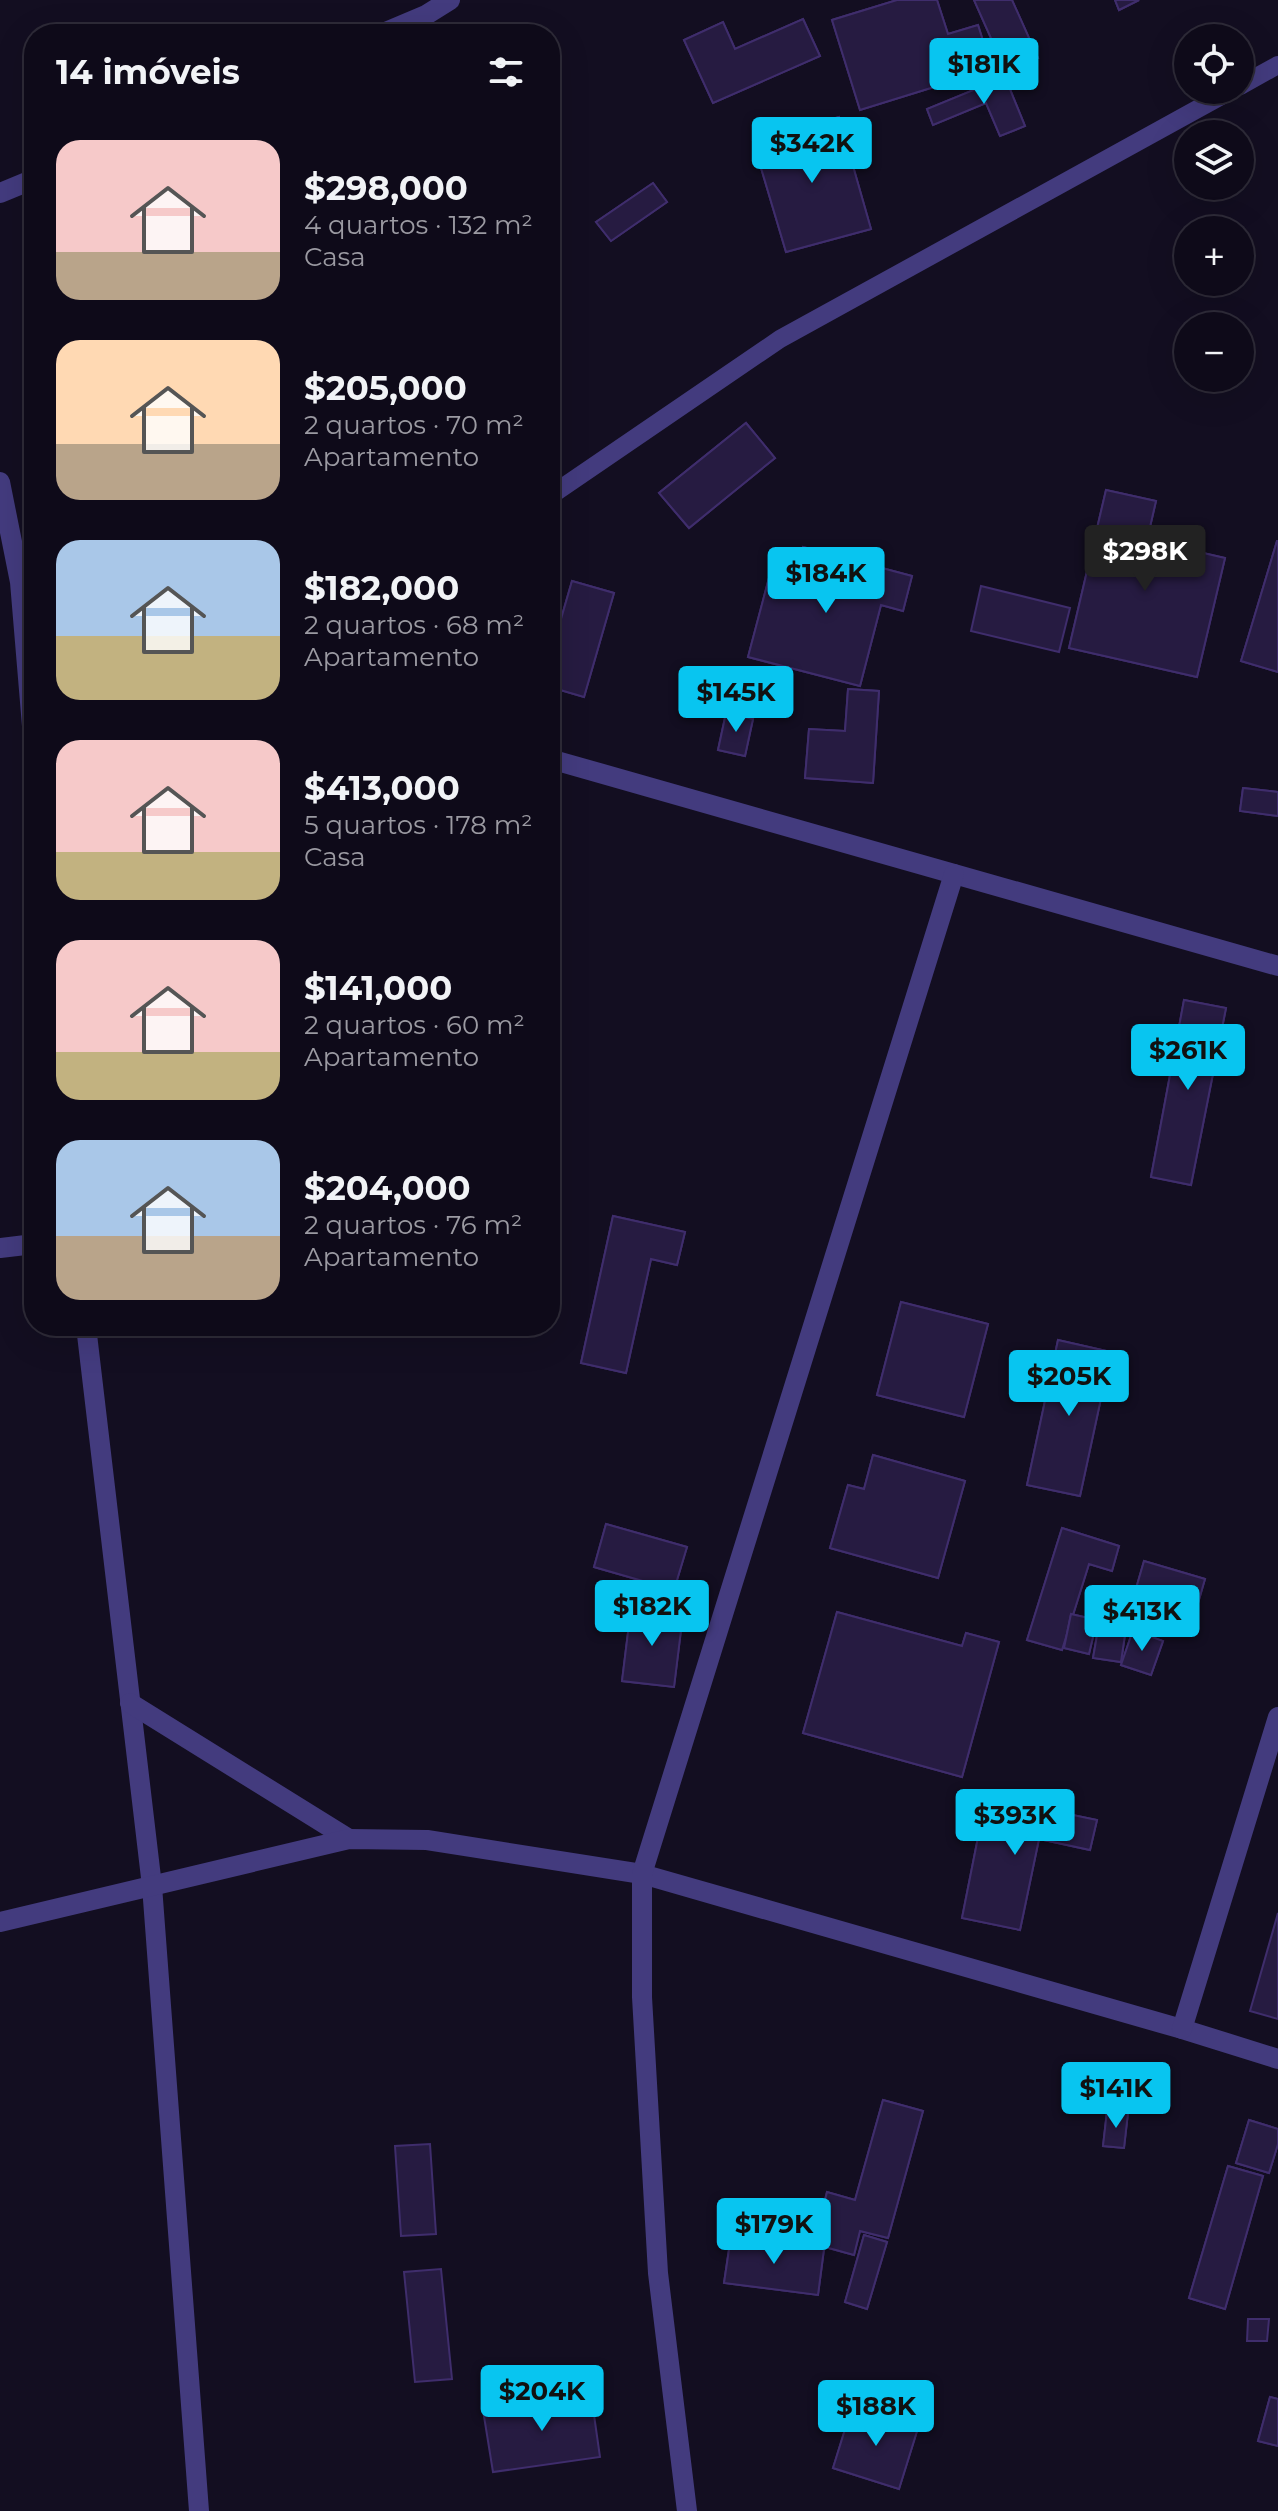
<!DOCTYPE html>
<html lang="pt">
<meta charset="utf-8">
<style>
body{margin:0;font-family:Montserrat,sans-serif;background:#171322;color:#f1f3f6;height:100vh;display:flex;flex-direction:column;font-size:30px;white-space:nowrap}
*{box-sizing:border-box;margin:0}
p{font-size:26px;color:#9b9aa2}
.icon{flex:none;width:44px;height:44px;fill:none;stroke:currentColor;stroke-width:2;stroke-linecap:round;stroke-linejoin:round}
.map{position:relative;flex:1;overflow:hidden}
.panel{position:absolute;left:24px;top:24px;width:536px;height:1312px;display:flex;flex-direction:column;background:#0e0a19;border-radius:32px;box-shadow:0 8px 32px #0002,0 0 0 2px #2e2b38}
.panel>*{flex:none}
.fabs{position:absolute;left:1174px;top:24px;display:grid;gap:16px}
.fabs a{display:grid;place-items:center;width:80px;height:80px;border-radius:50%;background:#0e0a19;box-shadow:0 8px 32px #0002,0 0 0 2px #2e2b38;font-size:40px}
.price{position:absolute;translate:-50% -68px;padding:0 18px;border-radius:8px;background:#08c5f0;color:#111;font-size:26px;line-height:52px;filter:drop-shadow(0 2px 4px #0008)}
.price::after{content:'';position:absolute;left:50%;top:48px;width:24px;height:18px;margin-left:-12px;background:inherit;clip-path:polygon(0 0,100% 0,50% 100%)}
.price.current{background:#222;color:#fff}
ul{padding:0;list-style:none}
li{display:flex;align-items:center;gap:24px;height:200px;padding:0 32px}
li span{display:grid;place-items:center;flex:none;width:224px;height:160px;border-radius:24px;color:#555}
li>.icon{margin-inline-start:auto}
span .icon{width:96px;height:96px;fill:#fffc;stroke-width:1}
li b{font-size:34px}
h2{display:flex;justify-content:space-between;align-items:center;height:96px;padding:0 32px;font-size:34px}
.map>svg:first-child{display:block}
.building{fill:#261b41;stroke:#3f2d6c;stroke-width:2}
.lines{fill:none;stroke-linecap:round;stroke-linejoin:round}
.lane{stroke:#433b7e;stroke-width:18}
.street{stroke:#433b7e;stroke-width:20}
</style>
<div class="map">
<svg width="1278" height="2511" viewBox="0 0 1278 2511">
<rect width="100%" height="100%" fill="#130e21"/>
<!-- building -->
<g class="building">
<path d="M897,0H937L948,34L978,25L992,69L860,110L832,20Z"/>
<path d="M897,0H937L948,34L978,25L992,69L860,110L832,20Z"/>
<path d="M974,0H1012L1038,58L1006,72Z"/>
<path d="M974,0H1012L1038,58L1006,72Z"/>
<path d="M1115,0H1139L1119,10Z"/>
<path d="M1115,0H1139L1119,10Z"/>
<path d="M803,19L820,56L713,103L684,40L723,22L735,49Z"/>
<path d="M803,19L820,56L713,103L684,40L723,22L735,49Z"/>
<path d="M1005,77L1025,126L1000,136L986,103L933,125L927,109Z"/>
<path d="M1005,77L1025,126L1000,136L986,103L933,125L927,109Z"/>
<path d="M839,117L871,229L786,252L753,141Z"/>
<path d="M839,117L871,229L786,252L753,141Z"/>
<path d="M653,183L667,202L611,241L596,222Z"/>
<path d="M653,183L667,202L611,241L596,222Z"/>
<path d="M746,423L775,458L689,528L659,493Z"/>
<path d="M746,423L775,458L689,528L659,493Z"/>
<path d="M1106,490L1156,501L1147,540L1225,558L1197,677L1069,648Z"/>
<path d="M1106,490L1156,501L1147,540L1225,558L1197,677L1069,648Z"/>
<path d="M1277,541H1278V672L1241,661Z"/>
<path d="M1277,541H1278V672L1241,661Z"/>
<path d="M803,547L912,576L903,611L881,605L860,686L748,657L770,574L795,580Z"/>
<path d="M803,547L912,576L903,611L881,605L860,686L748,657L770,574L795,580Z"/>
<path d="M572,581L614,593L584,697L550,687V657Z"/>
<path d="M572,581L614,593L584,697L550,687V657Z"/>
<path d="M981,586L1070,608L1059,652L971,631Z"/>
<path d="M848,689L879,691L873,783L805,778L809,729L845,731Z"/>
<path d="M848,689L879,691L873,783L805,778L809,729L845,731Z"/>
<path d="M726,713L753,719L745,756L718,750Z"/>
<path d="M726,713L753,719L745,756L718,750Z"/>
<path d="M1243,788L1278,792V816L1240,811Z"/>
<path d="M1243,788L1278,792V816L1240,811Z"/>
<path d="M1184,1000L1226,1008L1191,1185L1151,1177Z"/>
<path d="M1184,1000L1226,1008L1191,1185L1151,1177Z"/>
<path d="M613,1216L685,1232L677,1265L651,1259L626,1373L581,1363Z"/>
<path d="M613,1216L685,1232L677,1265L651,1259L626,1373L581,1363Z"/>
<path d="M901,1302L988,1324L964,1417L877,1395Z"/>
<path d="M901,1302L988,1324L964,1417L877,1395Z"/>
<path d="M1058,1340L1111,1352L1080,1496L1027,1485Z"/>
<path d="M1058,1340L1111,1352L1080,1496L1027,1485Z"/>
<path d="M873,1455L965,1481L938,1578L830,1548L848,1485L864,1489Z"/>
<path d="M873,1455L965,1481L938,1578L830,1548L848,1485L864,1489Z"/>
<path d="M606,1524L687,1547L674,1590L594,1567Z"/>
<path d="M606,1524L687,1547L674,1590L594,1567Z"/>
<path d="M1062,1528L1119,1546L1112,1571L1089,1564L1062,1650L1027,1640Z"/>
<path d="M1062,1528L1119,1546L1112,1571L1089,1564L1062,1650L1027,1640Z"/>
<path d="M1144,1561L1205,1579L1196,1610L1135,1592Z"/>
<path d="M1144,1561L1205,1579L1196,1610L1135,1592Z"/>
<path d="M631,1608L683,1614L674,1687L622,1681Z"/>
<path d="M631,1608L683,1614L674,1687L622,1681Z"/>
<path d="M837,1612L962,1646L966,1633L999,1642L962,1777L803,1733Z"/>
<path d="M837,1612L962,1646L966,1633L999,1642L962,1777L803,1733Z"/>
<path d="M1071,1614L1097,1620L1089,1654L1064,1648Z"/>
<path d="M1071,1614L1097,1620L1089,1654L1064,1648Z"/>
<path d="M1099,1624L1126,1628L1121,1662L1093,1658Z"/>
<path d="M1099,1624L1126,1628L1121,1662L1093,1658Z"/>
<path d="M1133,1630L1163,1641L1151,1675L1121,1665Z"/>
<path d="M1133,1630L1163,1641L1151,1675L1121,1665Z"/>
<path d="M986,1797L1097,1820L1090,1850L1039,1839L1020,1930L962,1918Z"/>
<path d="M986,1797L1097,1820L1090,1850L1039,1839L1020,1930L962,1918Z"/>
<path d="M1278,1913V2019L1250,2011Z"/>
<path d="M883,2100L923,2111L888,2238L860,2231L854,2255L814,2244L827,2192L855,2200Z"/>
<path d="M883,2100L923,2111L888,2238L860,2231L854,2255L814,2244L827,2192L855,2200Z"/>
<path d="M1107,2111L1128,2113L1124,2148L1103,2146Z"/>
<path d="M1107,2111L1128,2113L1124,2148L1103,2146Z"/>
<path d="M1249,2120L1278,2129V2144L1269,2173L1236,2163Z"/>
<path d="M1249,2120L1278,2129V2144L1269,2173L1236,2163Z"/>
<path d="M430,2144L436,2234L401,2236L395,2146Z"/>
<path d="M1228,2166L1263,2176L1225,2309L1189,2298Z"/>
<path d="M1228,2166L1263,2176L1225,2309L1189,2298Z"/>
<path d="M864,2235L887,2242L867,2309L845,2302Z"/>
<path d="M864,2235L887,2242L867,2309L845,2302Z"/>
<path d="M731,2236L824,2249L818,2295L724,2283Z"/>
<path d="M731,2236L824,2249L818,2295L724,2283Z"/>
<path d="M441,2269L452,2379L415,2382L404,2272Z"/>
<path d="M1248,2319H1269L1267,2341H1247Z"/>
<path d="M591,2394L600,2457L493,2472L483,2410Z"/>
<path d="M1270,2397L1278,2399V2446L1258,2441Z"/>
<path d="M1270,2397L1278,2399V2446L1258,2441Z"/>
<path d="M852,2407L918,2428L899,2489L833,2468Z"/>
<path d="M852,2407L918,2428L899,2489L833,2468Z"/>
</g>
<g class="lines">
<!-- lane -->
<g class="lane">
<path d="M1240,86L1278,65"/>
<path d="M550,496L780,339L1232,90"/>
</g>
<!-- street -->
<g class="street">
<path d="M381,34L426,15L450,0"/>
<path d="M0,193L34,179"/>
<path d="M0,482L20,582L34,750"/>
<path d="M550,759L1278,966"/>
<path d="M0,1248L34,1244"/>
<path d="M86,1326L152,1886L199,2511"/>
<path d="M130,1703L349,1839"/>
<path d="M0,1922L349,1839L427,1840L642,1874L1182,2029L1278,2059"/>
<path d="M1182,2029L1278,1717"/>
<path d="M687,2511L658,2273L642,1997V1874L954,874"/>
</g>
</g>
</svg>
<div class="fabs">
<a><svg class="icon" aria-label="locate" viewBox="0 0 24 24"><circle cx="12" cy="12" r="6"/><path d="M12 2v4M12 18v4M2 12h4M18 12h4"/></svg></a>
<a><svg class="icon" aria-label="layers" viewBox="0 0 24 24"><path d="M12 4l9 5-9 5-9-5zM3 14l9 5 9-5"/></svg></a>
<a>+</a>
<a>−</a>
</div>
<b class="price" style="left:984px;top:106px">$181K</b>
<b class="price" style="left:812px;top:185px">$342K</b>
<b class="price current" style="left:1145px;top:593px">$298K</b>
<b class="price" style="left:826px;top:615px">$184K</b>
<b class="price" style="left:736px;top:734px">$145K</b>
<b class="price" style="left:1188px;top:1092px">$261K</b>
<b class="price" style="left:1069px;top:1418px">$205K</b>
<b class="price" style="left:652px;top:1648px">$182K</b>
<b class="price" style="left:1142px;top:1653px">$413K</b>
<b class="price" style="left:1015px;top:1857px">$393K</b>
<b class="price" style="left:1116px;top:2130px">$141K</b>
<b class="price" style="left:774px;top:2266px">$179K</b>
<b class="price" style="left:542px;top:2433px">$204K</b>
<b class="price" style="left:876px;top:2448px">$188K</b>
<section class="panel">
<h2>14 imóveis<svg class="icon" aria-label="filters" viewBox="0 0 24 24"><path d="M4 7h16M4 17h16"/><circle cx="9" cy="7" r="2"/><circle cx="15" cy="17" r="2"/></svg></h2>
<ul>
<li><span style="background:linear-gradient(#f6c9c9 70%,#b9a48a 0)"><svg class="icon" aria-label="home" viewBox="0 0 24 24"><path d="M3 11l9-7 9 7M6 9v11h12V9"/></svg></span><div><b>$298,000</b><p>4 quartos · 132 m²</p><p>Casa</p></div></li>
<li><span style="background:linear-gradient(#ffd9b3 65%,#b9a48a 0)"><svg class="icon" aria-label="home" viewBox="0 0 24 24"><path d="M3 11l9-7 9 7M6 9v11h12V9"/></svg></span><div><b>$205,000</b><p>2 quartos · 70 m²</p><p>Apartamento</p></div></li>
<li><span style="background:linear-gradient(#a9c7e8 60%,#c2b280 0)"><svg class="icon" aria-label="home" viewBox="0 0 24 24"><path d="M3 11l9-7 9 7M6 9v11h12V9"/></svg></span><div><b>$182,000</b><p>2 quartos · 68 m²</p><p>Apartamento</p></div></li>
<li><span style="background:linear-gradient(#f6c9c9 70%,#c2b280 0)"><svg class="icon" aria-label="home" viewBox="0 0 24 24"><path d="M3 11l9-7 9 7M6 9v11h12V9"/></svg></span><div><b>$413,000</b><p>5 quartos · 178 m²</p><p>Casa</p></div></li>
<li><span style="background:linear-gradient(#f6c9c9 70%,#c2b280 0)"><svg class="icon" aria-label="home" viewBox="0 0 24 24"><path d="M3 11l9-7 9 7M6 9v11h12V9"/></svg></span><div><b>$141,000</b><p>2 quartos · 60 m²</p><p>Apartamento</p></div></li>
<li><span style="background:linear-gradient(#a9c7e8 60%,#b9a48a 0)"><svg class="icon" aria-label="home" viewBox="0 0 24 24"><path d="M3 11l9-7 9 7M6 9v11h12V9"/></svg></span><div><b>$204,000</b><p>2 quartos · 76 m²</p><p>Apartamento</p></div></li>
</ul>
</section>
</div>
